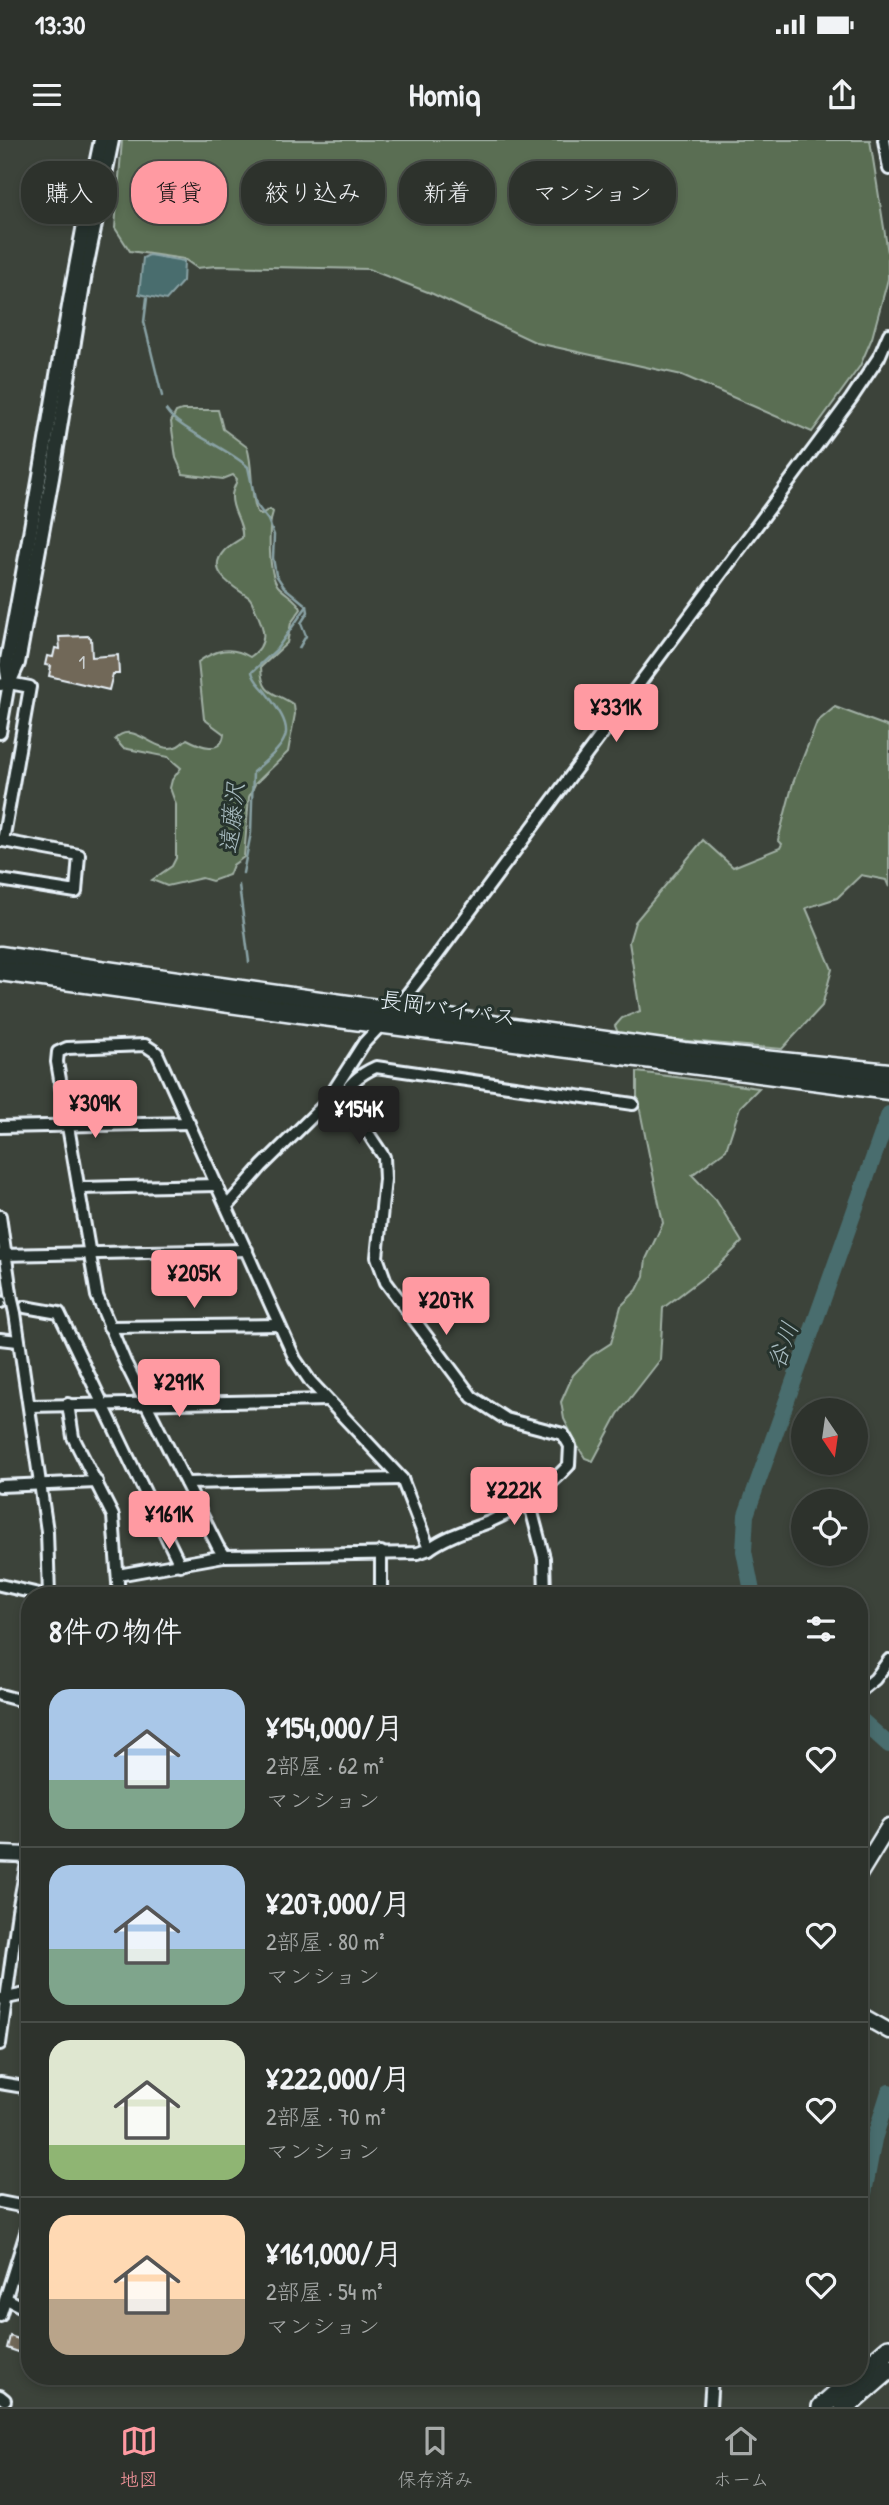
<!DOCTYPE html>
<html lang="ja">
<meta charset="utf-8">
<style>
body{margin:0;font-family:"Patrick Hand","Klee One",sans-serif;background:#393e38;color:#f1f3f6;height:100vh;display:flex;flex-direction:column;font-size:26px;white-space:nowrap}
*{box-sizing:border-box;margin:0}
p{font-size:23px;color:#a7aaa9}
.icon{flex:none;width:38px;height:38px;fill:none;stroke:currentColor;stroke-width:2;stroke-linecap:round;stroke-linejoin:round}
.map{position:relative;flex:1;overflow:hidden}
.sheet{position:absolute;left:21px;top:1447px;width:847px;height:798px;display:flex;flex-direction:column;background:#2d322c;border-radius:28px;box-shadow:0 4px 10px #0003,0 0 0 2px #484d48}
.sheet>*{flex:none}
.hud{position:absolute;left:21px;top:21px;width:847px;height:63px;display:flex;gap:14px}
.needle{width:46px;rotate:167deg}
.tools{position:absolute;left:791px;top:1258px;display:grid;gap:14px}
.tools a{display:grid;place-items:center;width:77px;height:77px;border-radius:50%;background:#2d322c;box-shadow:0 4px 10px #0003,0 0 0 2px #484d48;font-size:35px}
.price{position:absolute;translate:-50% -60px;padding:0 16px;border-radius:7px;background:#ff9aa2;color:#111;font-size:23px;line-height:46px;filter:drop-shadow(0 2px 4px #0008)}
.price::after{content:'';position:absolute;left:50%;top:42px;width:21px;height:16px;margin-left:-10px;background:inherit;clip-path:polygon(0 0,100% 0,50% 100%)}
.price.selected{background:#222;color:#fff}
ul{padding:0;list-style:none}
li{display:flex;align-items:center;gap:21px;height:175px;padding:0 28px}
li+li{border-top:2px solid #484d48}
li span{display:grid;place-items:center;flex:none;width:196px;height:140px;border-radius:21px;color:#555}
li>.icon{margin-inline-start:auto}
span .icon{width:84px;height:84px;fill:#fffc;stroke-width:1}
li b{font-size:30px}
h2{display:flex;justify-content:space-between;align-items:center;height:84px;padding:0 28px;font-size:30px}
.chip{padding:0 24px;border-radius:28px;background:#2d322c;box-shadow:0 4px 10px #0003,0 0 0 2px #484d48;font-size:24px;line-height:63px}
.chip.selected{background:#ff9aa2;color:#111}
.status{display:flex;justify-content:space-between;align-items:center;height:49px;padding:0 35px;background:#2d322c;direction:ltr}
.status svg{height:19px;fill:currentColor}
header{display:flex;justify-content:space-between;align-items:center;height:91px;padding:0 28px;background:#2d322c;font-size:32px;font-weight:800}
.tab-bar{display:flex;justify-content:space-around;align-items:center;height:98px;border-top:2px solid #484d48;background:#2d322c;font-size:19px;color:#a7aaa9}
.tab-bar a{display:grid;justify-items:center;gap:4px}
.tab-bar .selected{color:#ff9aa2}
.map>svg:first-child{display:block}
.green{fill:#5a6e52;stroke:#a1b0a5;stroke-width:2}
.water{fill:#496d6e;stroke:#89a2a5;stroke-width:2}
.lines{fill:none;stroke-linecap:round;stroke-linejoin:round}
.stream{stroke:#89a2a5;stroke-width:2.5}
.river{stroke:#496d6e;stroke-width:16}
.building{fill:#716859;stroke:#e8f1f8;stroke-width:2}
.minor-casing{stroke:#e8f1f8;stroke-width:16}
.tertiary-casing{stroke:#e8f1f8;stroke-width:18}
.secondary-casing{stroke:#e8f1f8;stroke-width:19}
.trunk-casing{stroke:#e8f1f8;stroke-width:23}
.motorway-casing{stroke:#e8f1f8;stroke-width:24}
.minor{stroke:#26332d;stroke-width:10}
.tertiary{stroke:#26332d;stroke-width:12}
.secondary{stroke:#26332d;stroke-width:14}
.trunk{stroke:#26332d;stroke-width:18}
.motorway{stroke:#26332d;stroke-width:19}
.minor-bridge-casing{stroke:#e8f1f8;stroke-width:16;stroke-linecap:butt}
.minor-bridge{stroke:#26332d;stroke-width:10}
.labels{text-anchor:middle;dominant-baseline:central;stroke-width:6;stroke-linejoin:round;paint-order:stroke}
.number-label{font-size:19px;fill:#cacfd0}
.street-label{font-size:23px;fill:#e8f1f8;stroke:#26332d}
.water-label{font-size:24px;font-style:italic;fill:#a8bcc1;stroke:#26332d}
</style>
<div class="status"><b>13:30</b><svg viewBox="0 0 49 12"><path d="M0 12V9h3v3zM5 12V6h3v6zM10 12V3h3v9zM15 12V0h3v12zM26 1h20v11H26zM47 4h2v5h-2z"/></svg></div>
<header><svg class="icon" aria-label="menu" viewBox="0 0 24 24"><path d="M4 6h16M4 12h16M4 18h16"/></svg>Homiq<svg class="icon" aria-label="share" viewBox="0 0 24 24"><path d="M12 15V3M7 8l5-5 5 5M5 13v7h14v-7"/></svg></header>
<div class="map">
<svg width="889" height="2267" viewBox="0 0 889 2267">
<rect width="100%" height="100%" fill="#3c433a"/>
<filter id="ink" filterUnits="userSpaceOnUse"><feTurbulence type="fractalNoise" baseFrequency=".0143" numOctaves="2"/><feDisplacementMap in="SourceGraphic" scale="14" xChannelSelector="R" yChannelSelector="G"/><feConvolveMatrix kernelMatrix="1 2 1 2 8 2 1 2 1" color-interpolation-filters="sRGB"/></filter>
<g filter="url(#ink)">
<!-- green -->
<g class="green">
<path d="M122,0H870L888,113V139L872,198L860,226L812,292L682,235L537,203L433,154L368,129L216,126L197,128L184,119L130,111L115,88Z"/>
<path d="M182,270H218L223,289L247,307C254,329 249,350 257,372L261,374L270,369L273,372C268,386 268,434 278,446C285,454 298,460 301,469L291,483L287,503L261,527C262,557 275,551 294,565L295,574L288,612L255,644L249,657L244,717L233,725L229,735L212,741L202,738L167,746L152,740L172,726L176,718V665L170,648L172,640L181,628L168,617L123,608L115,599C134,578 156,617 178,606C182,604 184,601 187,599C200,606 222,615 224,594L204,579L198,522C215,510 231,505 250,517C270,504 264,487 255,469C253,465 252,458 247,456C234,447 205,432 224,411C228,406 236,402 242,398C244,383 231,371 232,356C232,350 236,345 237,339L233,335L223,339L183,334L176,318L171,282L176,272Z"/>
<path d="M835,567L889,587V747L886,740L861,735L837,758L806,768L832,829L822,866L782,909L619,895L615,886L622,878L640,871L629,802L635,782L703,700L733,727L780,708L782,704L778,700L793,643L817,582Z"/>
<path d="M637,932L759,948L740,967L726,1010L692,1035L716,1060L742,1102L717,1127L663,1168L660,1220L618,1274L593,1321L585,1318L577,1305L564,1279L561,1262L573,1235L591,1216L611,1203L621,1166L637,1150L644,1136L646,1119L663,1083L637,956Z"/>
</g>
<!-- water -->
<path class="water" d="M149,115L184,121L183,141L166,160L139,154L143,118Z"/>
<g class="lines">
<!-- stream -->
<g class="stream">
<path d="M147,158L144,182L162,256"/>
<path d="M166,270C179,290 228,308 248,327L256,364L268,380L274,395L273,418L276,435L284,447L307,466L276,510L252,532C254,540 258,543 264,550C296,592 294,597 253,632L251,693L243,733"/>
<path d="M299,508L306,496L301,483L308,472L307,466"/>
<path d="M239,745L249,822"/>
<path d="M859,2023L867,2032"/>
</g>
<!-- river -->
<g class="river">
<path d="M753,1456L744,1411L746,1375L889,974"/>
<path d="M859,1578L889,1605"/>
<path d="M859,2080L874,1999L889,1952"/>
</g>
</g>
<!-- building -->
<g class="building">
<path d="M88,496L91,498L92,517L118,515L119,534H113L109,550L49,536L51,526L45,525L47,516L53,517L55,508L60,509L59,497Z"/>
<path d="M10,2196L30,2203V2216L7,2208Z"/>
</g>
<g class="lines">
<!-- minor casing -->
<g class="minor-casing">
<g id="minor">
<path d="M884,0L889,29"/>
<path d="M0,545L9,543L30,547L3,701L0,700"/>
<path d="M0,593L9,543"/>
<path d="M0,740L76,752L79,715L3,701"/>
<path d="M145,905L157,913L295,1219L310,1241L402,1339L429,1409L418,1413L224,1416L218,1407L125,1222L97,1156L57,922L58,912L67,908Z"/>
<path d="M331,955L368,993L384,1017L385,1039L377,1117L386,1142L472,1257L506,1279L563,1294L570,1306L569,1325C546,1350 521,1368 489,1382C468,1390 447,1396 429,1409"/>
<path d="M339,961C349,944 358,935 376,927L633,964"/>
<path d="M0,987L189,983"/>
<path d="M79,1048L217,1045"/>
<path d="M227,1066L262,1026L325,964L364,903L395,870L436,817L851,259L879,217L889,194"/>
<path d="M0,1076L12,1160"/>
<path d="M0,1115L247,1110"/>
<path d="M0,1162H1"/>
<path d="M25,1167L59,1173L180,1425"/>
<path d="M15,1173L47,1391L49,1456"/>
<path d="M109,1187L279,1185"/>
<path d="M0,1199L18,1201"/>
<path d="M68,1264L73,1297L113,1376L119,1456"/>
<path d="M29,1266L327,1260"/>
<path d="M186,1343L402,1339"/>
<path d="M0,1346L97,1342"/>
<path d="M529,1361L544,1418L545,1456"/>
<path d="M381,1412V1456"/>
<path d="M118,1435L224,1416"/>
<path d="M0,1445L48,1456"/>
<path d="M859,1552L875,1539L889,1520"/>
<path d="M0,1555L30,1563"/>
<path d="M2,1859L30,1853"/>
<path d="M0,1904L18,1771L30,1707"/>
<path d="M0,1943L30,1948"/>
<path d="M0,2062L30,2068"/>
<path d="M7,2159L30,2171"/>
<path d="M0,2176L30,2080"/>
<path d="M0,2256L5,2260"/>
<path d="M710,2267L712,2236"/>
</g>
</g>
<!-- tertiary casing -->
<g class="tertiary-casing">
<g id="tertiary">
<path d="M9,543L18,523L52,338L85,133L112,0"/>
<path d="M9,543L6,525C40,351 64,174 101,0"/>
</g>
</g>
<!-- secondary casing -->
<g class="secondary-casing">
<g id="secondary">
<path d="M0,1714L30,1715"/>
<path d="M859,1735L889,1686"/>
<path d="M859,1874L889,1891"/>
</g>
</g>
<!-- trunk casing -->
<g class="trunk-casing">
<g id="trunk">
<path d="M0,816L684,912L889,933"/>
<path d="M0,831L308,874L889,950"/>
</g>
</g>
<!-- motorway casing -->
<g class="motorway-casing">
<g id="motorway">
<path d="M859,2235L889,2209"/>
<path d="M822,2267L857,2236"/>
<path d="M845,2267L889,2229"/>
</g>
</g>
<!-- minor -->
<use href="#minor" class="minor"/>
<!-- tertiary -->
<use href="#tertiary" class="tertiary"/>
<!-- secondary -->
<use href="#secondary" class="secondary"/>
<!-- trunk -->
<use href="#trunk" class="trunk"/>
<!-- motorway -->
<use href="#motorway" class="motorway"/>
<!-- minor-bridge casing -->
<g class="minor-bridge-casing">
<path id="minor-bridge" d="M12,1160L15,1173"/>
</g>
<!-- minor-bridge -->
<use href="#minor-bridge" class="minor-bridge"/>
</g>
</g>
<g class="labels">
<!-- number labels -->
<g class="number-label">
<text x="82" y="522">1</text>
</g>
<!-- street labels -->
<g class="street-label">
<text transform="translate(448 868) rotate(8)">長岡バイパス</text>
</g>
<!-- water labels -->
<g class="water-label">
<text transform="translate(231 678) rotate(-84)">遠藤沢</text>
<text transform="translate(782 1205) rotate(-70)">谷川</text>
</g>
</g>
</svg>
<div class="tools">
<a><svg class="needle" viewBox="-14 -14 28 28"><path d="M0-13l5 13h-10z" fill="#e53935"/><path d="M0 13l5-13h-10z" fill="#a7aaa9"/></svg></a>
<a><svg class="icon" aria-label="locate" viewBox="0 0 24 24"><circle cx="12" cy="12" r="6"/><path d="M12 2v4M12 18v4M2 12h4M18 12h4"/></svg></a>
</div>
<b class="price" style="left:616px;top:604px">¥331K</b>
<b class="price" style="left:95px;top:1000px">¥309K</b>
<b class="price selected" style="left:359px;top:1006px">¥154K</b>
<b class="price" style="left:194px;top:1170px">¥205K</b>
<b class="price" style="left:446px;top:1197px">¥207K</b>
<b class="price" style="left:179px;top:1279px">¥291K</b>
<b class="price" style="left:514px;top:1387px">¥222K</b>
<b class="price" style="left:169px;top:1411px">¥161K</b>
<div class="hud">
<a class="chip">購入</a>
<a class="chip selected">賃貸</a>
<a class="chip">絞り込み</a>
<a class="chip">新着</a>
<a class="chip">マンション</a>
</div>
<section class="sheet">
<h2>8件の物件<svg class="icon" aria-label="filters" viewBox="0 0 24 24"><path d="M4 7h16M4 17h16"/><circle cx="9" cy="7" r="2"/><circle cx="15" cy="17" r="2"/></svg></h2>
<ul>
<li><span style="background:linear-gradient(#a9c7e8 65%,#7fa58c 0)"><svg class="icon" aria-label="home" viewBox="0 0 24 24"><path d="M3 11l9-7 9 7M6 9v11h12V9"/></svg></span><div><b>¥154,000/月</b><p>2部屋 · 62 m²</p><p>マンション</p></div><svg class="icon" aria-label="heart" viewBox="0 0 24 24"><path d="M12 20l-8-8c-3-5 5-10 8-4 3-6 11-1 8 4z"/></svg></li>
<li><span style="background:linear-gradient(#a9c7e8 60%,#7fa58c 0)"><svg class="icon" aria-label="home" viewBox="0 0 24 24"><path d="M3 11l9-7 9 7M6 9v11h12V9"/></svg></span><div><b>¥207,000/月</b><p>2部屋 · 80 m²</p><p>マンション</p></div><svg class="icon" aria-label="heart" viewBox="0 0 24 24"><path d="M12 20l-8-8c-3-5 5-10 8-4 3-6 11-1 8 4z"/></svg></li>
<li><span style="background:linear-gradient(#dfe7d0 75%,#8fb573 0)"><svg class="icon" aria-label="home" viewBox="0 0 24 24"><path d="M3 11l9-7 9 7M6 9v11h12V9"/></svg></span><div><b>¥222,000/月</b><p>2部屋 · 70 m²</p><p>マンション</p></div><svg class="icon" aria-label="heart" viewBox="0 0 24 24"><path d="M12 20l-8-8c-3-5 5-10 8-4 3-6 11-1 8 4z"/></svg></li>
<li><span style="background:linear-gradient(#ffd9b3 60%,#b9a48a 0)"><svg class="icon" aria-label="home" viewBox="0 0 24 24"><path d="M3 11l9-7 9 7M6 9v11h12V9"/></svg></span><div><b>¥161,000/月</b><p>2部屋 · 54 m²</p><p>マンション</p></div><svg class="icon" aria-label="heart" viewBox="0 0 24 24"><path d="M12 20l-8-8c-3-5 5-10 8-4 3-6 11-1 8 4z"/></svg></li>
</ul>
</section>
</div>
<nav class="tab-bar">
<a class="selected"><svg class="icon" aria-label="map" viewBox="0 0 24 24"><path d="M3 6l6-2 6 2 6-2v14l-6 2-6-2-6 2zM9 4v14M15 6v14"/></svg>地図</a>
<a><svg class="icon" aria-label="saved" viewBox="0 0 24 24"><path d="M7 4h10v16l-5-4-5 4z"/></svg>保存済み</a>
<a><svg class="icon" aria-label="home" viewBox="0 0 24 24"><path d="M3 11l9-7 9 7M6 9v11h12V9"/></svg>ホーム</a>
</nav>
